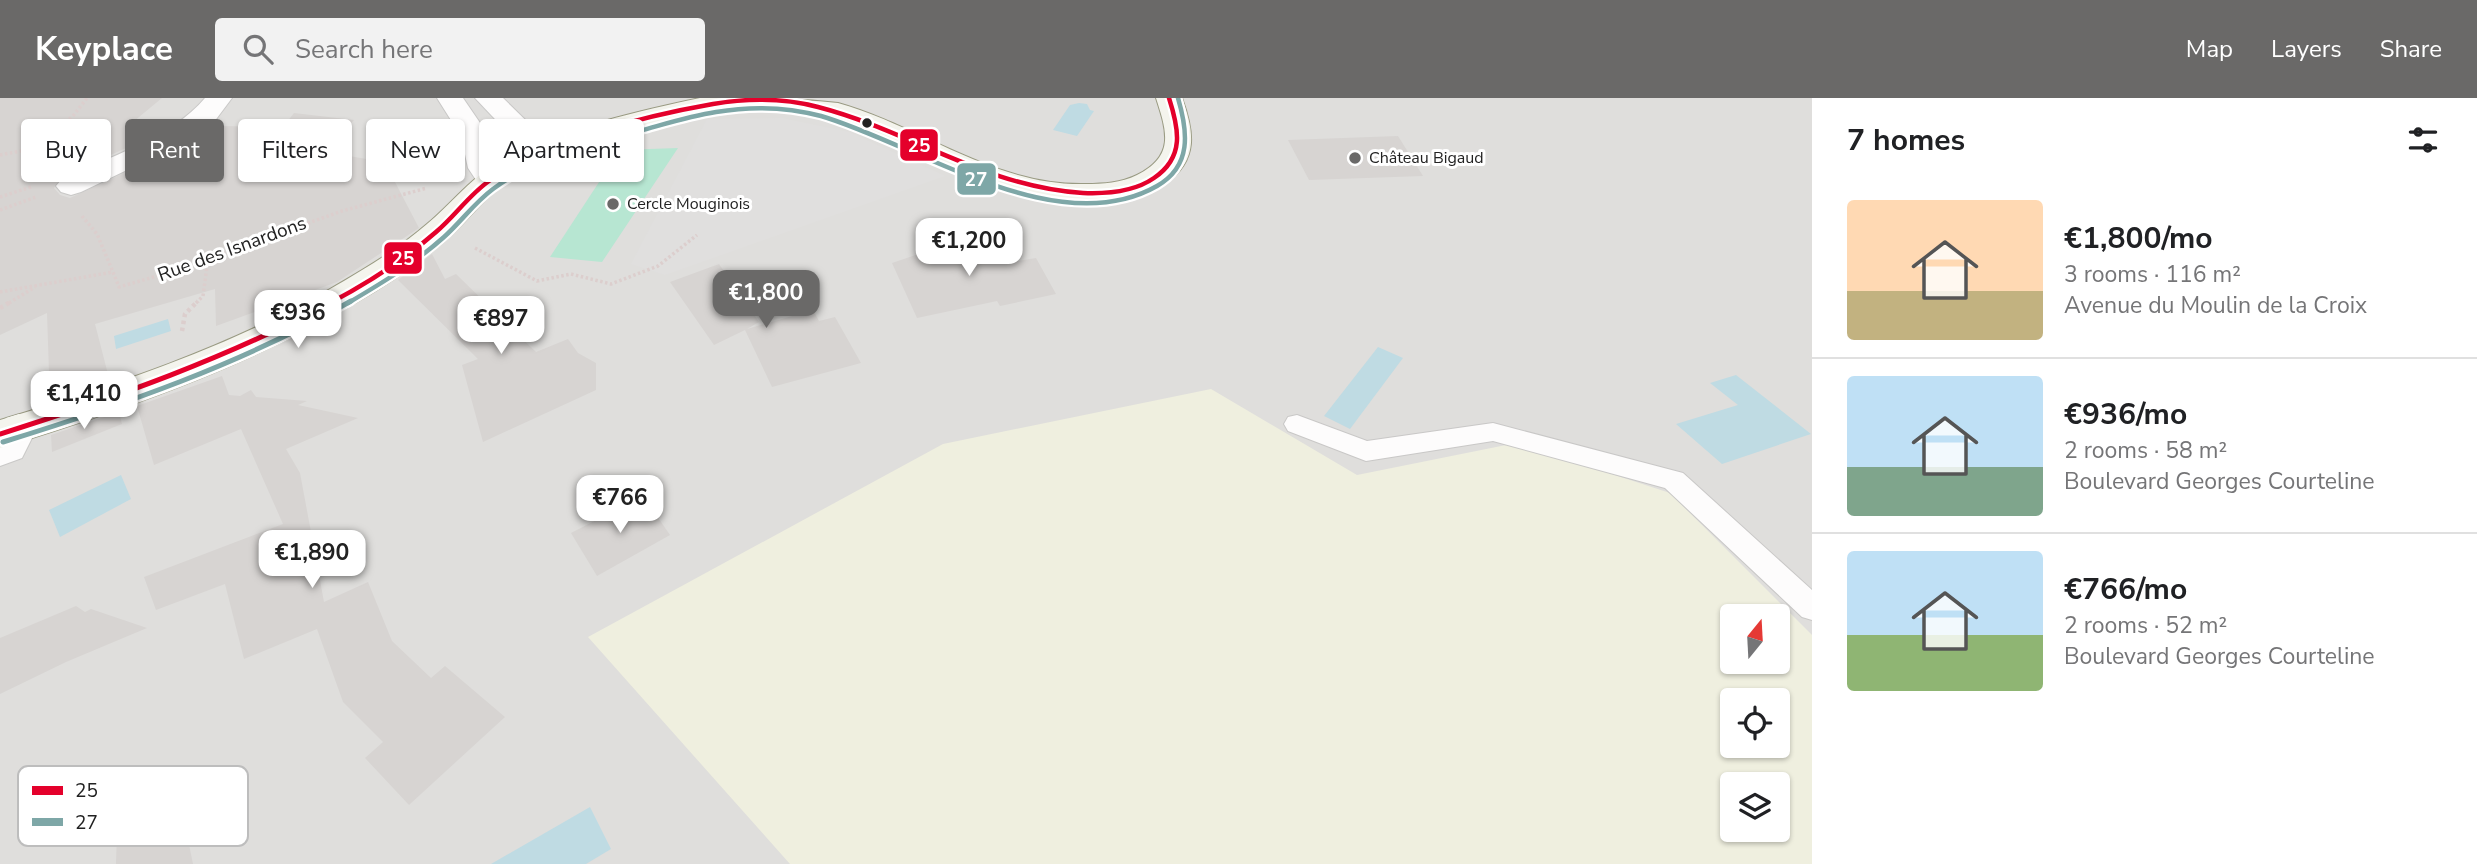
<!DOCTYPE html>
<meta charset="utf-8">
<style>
body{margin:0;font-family:"Nunito Sans",sans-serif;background:#f2f2f2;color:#202124;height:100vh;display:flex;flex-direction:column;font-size:26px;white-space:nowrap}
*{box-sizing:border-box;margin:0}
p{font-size:23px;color:#757577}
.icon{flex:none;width:38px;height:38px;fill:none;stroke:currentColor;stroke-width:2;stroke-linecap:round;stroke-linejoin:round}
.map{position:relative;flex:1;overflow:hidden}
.drawer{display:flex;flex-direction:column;background:#fff;width:665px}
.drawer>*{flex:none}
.top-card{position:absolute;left:21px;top:21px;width:665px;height:63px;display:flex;gap:14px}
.needle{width:46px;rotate:18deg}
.tools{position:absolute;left:1720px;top:506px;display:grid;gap:14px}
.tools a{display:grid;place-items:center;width:70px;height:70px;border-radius:7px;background:#fff;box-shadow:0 2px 5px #0004;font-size:35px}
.price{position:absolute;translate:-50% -60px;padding:0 16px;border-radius:14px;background:#fff;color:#222;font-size:23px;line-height:46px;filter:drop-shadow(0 2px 4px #0008)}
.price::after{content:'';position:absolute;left:50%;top:42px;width:21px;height:16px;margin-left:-10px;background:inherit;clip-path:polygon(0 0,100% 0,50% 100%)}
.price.current{background:#6a6968;color:#fff}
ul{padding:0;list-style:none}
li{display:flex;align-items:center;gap:21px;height:175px;padding:0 35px}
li+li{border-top:2px solid #e0e0e0}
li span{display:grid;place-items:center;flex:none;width:196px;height:140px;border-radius:7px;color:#555}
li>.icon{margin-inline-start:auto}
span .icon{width:84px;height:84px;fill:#fffc;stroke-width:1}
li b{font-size:30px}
h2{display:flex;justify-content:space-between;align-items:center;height:84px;padding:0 35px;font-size:30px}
.tag{padding:0 24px;border-radius:7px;background:#fff;box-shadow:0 2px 5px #0004;font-size:24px;line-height:63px}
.tag.current{background:#6a6968;color:#fff}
header{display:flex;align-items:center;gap:42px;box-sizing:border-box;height:98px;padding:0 35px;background:#6a6968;color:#fff}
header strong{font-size:33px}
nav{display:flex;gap:38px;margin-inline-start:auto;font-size:24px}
.search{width:490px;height:63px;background:#f2f2f2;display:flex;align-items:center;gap:18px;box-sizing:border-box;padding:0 24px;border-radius:7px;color:#757577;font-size:26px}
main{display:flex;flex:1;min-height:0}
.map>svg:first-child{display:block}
.residential{fill:#dfdedc;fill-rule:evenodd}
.farmland{fill:#efefdf;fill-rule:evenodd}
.pitch{fill:#b7e6d2}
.parking{fill:#e0dfde}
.water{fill:#bfdbe3}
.building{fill:#d7d4d2}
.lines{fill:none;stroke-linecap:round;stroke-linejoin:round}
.lane-casing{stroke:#c9c8c7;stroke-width:2}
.street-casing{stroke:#c9c8c7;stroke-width:2}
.secondary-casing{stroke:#999a82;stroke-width:2}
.path-far1{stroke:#dccecd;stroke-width:3.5;stroke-dasharray:2.5 2.5;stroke-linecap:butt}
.path{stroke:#dccecd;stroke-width:4.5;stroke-dasharray:3.5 3.5;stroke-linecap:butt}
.lane{fill:#fdfcfc;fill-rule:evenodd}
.street{fill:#fdfcfc;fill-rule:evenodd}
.secondary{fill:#f4f4ed;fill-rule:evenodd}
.bus-1-far1-casing{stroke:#fff;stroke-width:9}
.bus-1-casing{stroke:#fff;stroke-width:10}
.bus-2-far1-casing{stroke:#fff;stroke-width:9}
.bus-2-casing{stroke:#fff;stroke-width:10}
.bus-1-far1{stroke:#e4002b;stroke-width:4.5}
.bus-1{stroke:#e4002b;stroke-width:5}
.bus-2-far1{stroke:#7ea7a7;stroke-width:4.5}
.bus-2{stroke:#7ea7a7;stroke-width:5}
.bus-dot{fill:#222;stroke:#fff;stroke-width:2.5}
.poi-dot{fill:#6a6968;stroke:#fff;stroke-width:2.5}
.labels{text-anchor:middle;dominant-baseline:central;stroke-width:6;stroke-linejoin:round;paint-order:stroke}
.far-poi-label{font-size:16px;fill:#222;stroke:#fff;text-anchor:start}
.street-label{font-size:19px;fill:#222;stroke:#fff}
.key{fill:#fff;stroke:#bdbdbd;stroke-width:2}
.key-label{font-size:19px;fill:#222}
.line-badge{stroke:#fff;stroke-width:2.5}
.badge-label{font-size:19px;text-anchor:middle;font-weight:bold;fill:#fff}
</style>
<header>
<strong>Keyplace</strong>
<div class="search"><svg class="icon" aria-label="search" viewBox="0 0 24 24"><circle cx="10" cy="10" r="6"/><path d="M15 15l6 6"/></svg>Search here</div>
<nav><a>Map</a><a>Layers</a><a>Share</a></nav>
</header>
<main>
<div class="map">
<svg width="1812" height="766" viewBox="0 0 1812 766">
<rect width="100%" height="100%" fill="#f0eeeb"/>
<!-- residential -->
<path class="residential" d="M0,0H1812V766H0ZM1732,518H1778V564H1732ZM1732,602H1778V648H1732ZM1732,686H1778V732H1732Z"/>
<!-- farmland -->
<path class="farmland" d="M1211,291L1357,377L1516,345L1670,395L1812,537V766H790L588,539L943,346ZM1732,518H1778V564H1732ZM1732,602H1778V648H1732ZM1732,686H1778V732H1732Z"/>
<!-- pitch -->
<path class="pitch" d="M678,50L602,164L550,159L620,52Z"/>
<!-- parking -->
<path class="parking" d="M782,20L849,34L945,78L665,177L631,166L707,21Z"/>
<!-- water -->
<g class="water">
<path d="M1079,5L1087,6L1090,12L1094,13L1077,38L1053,32L1070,7Z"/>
<path d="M168,221L171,233L116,251L114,238Z"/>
<path d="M1378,249L1403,260L1350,331L1324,318Z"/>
<path d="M1736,277L1811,336L1722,366L1676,326L1738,307L1710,285Z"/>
<path d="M121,377L131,401L60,439L49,412Z"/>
<path d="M590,709L611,751L586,766H491Z"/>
</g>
<!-- building -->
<g class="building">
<path d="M0,0H162L133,24L171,26L137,45L60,80L54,90L60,97L70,100L178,50L214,28L283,29L294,15L354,22L329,49L336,51L332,55L372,62L395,84L419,130L337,184L216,228L215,191L95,226L110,284L50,304L47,215L0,237Z"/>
<path d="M1398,38L1423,78L1309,82L1288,42Z"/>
<path d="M981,135L1001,160L1011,158L1018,163L1036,160L1056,196L1000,208L997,203L917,220L892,165Z"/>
<path d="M432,156L445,181L456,176L536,254L568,241L578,255L596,265V292L483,344L462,267L478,261L398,182Z"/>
<path d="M719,166L759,224L747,231L813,212L819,223L835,219L861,265L772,289L745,232L714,247L670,184Z"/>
<path d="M222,278L229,297L240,298L251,292L256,299L307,303L298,307L358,320L286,351L300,375L324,504L368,484L392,543L431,580L445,568L505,619L409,707L365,660L383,644L343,604L317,531L244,561L225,486L156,512L144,479L283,426L241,331L154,367L137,308Z"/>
<path d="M119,314L122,326L52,354L51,337Z"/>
<path d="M643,398L670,437L597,478L571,435Z"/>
<path d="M76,508L85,514L91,511L147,530L66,564L0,596V540Z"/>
<path d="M175,679L193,766H116L118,700Z"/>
</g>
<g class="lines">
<!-- lane casing -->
<g class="lane-casing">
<path id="lane" d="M1297,317L1367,343L1493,325L1683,375L1812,492V522L1802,519L1665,390L1493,343L1366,363L1288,333L1284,326L1288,319Z"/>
</g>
<!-- street casing -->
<g class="street-casing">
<g id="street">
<path d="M205,0H232L211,28L177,48L81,94L71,97L61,94L56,88L61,82C106,60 173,39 205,0Z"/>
<path d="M437,0H463L489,38L496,70L505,82L500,88L490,91L480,88L468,70L461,38Z"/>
<path d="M475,0H503L551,47L555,53L551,59L541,62L531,59Z"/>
<path d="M19,316L32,320L37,330L22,360L0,368V331L6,320Z"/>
</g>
</g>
<!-- secondary casing -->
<g class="secondary-casing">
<path id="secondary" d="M700,0C745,0 795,0 838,5C923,29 994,88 1085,86C1103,86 1121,85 1137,77C1175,58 1167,34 1156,0H1182C1194,33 1199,62 1166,85C1149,96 1128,100 1108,103C1001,117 918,46 822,18C798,11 771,9 747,10C712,11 679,21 646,31C595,45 543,58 500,89C481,103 468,122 451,137C421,165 385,188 350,208C240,271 120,313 0,350V322C113,288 227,250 330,191C363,172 397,152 427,126C450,107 468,83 494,67C547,34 638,13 700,0Z"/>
</g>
<!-- path-far1 -->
<g class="path-far1">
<path d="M247,23L314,25L292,48"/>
<path d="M0,57L31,51L73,18L87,0"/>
<path d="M189,69L212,77"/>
<path d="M0,99L31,89"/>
<path d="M0,112L36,99"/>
<path d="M82,118L97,136L113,174"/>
<path d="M475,150L537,183L571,176L611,186L658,168L697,137"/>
<path d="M0,194L113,174L119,189L171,174L342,113L427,90"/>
<path d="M9,205L35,189"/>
<path d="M196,205L203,198L208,161"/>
</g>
<!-- path -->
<g class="path">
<path d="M0,210L12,203"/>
<path d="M182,233L185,216L198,203"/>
</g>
<!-- lane -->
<use href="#lane" class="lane"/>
<!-- street -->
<use href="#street" class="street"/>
<!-- secondary -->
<use href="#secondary" class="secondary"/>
<!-- bus-1-far1 casing -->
<g class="bus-1-far1-casing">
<path id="bus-1-far1" d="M330,205C368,185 404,162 436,134C455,118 469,97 489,83C546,43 644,18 713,6C748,0 784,0 818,9C911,33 985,89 1083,95C1107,96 1134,94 1154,80C1185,59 1179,31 1169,0"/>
</g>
<!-- bus-1 casing -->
<g class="bus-1-casing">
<path id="bus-1" d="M0,336C115,300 227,260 334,203"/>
</g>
<!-- bus-2-far1 casing -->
<g class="bus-2-far1-casing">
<path id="bus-2-far1" d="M348,205C382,185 415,165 444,139C461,124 474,105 493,91C536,59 589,47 639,33C665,26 690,18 716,14C751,8 787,9 821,18C917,46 1057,145 1157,88C1192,68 1188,34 1178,0"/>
</g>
<!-- bus-2 casing -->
<g class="bus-2-casing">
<path id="bus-2" d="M3,344C123,307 242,266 351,203"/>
</g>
<!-- bus-1-far1 -->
<use href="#bus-1-far1" class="bus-1-far1"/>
<!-- bus-1 -->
<use href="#bus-1" class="bus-1"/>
<!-- bus-2-far1 -->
<use href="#bus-2-far1" class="bus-2-far1"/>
<!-- bus-2 -->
<use href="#bus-2" class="bus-2"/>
</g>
<!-- markers -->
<circle class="bus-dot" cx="867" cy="25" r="6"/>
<g class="poi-dot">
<circle cx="1355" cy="60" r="7"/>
<circle cx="613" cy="106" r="7"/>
</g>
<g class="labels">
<!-- far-poi labels -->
<g class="far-poi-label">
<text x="1369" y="60">Château Bigaud</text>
<text x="627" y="106">Cercle Mouginois</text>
</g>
<!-- street labels -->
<g class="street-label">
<text transform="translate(232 151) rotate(-20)">Rue des Isnardons</text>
</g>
</g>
<!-- legend -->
<rect x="18" y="668" width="230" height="80" rx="10" class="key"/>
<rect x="32" y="688" width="31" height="9" fill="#e4002b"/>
<rect x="32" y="720" width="31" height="8" fill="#7ea7a7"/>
<g class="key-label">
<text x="75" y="699">25</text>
<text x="75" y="731">27</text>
</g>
<g class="line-badge">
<rect x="899" y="30" width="40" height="34" rx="7" fill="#e4002b"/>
<rect x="956" y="64" width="41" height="34" rx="7" fill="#7ea7a7"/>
<rect x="383" y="143" width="40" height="34" rx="7" fill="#e4002b"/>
</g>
<g class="badge-label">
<text x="919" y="54">25</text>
<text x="976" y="88">27</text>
<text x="403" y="167">25</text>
</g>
</svg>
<div class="tools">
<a><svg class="needle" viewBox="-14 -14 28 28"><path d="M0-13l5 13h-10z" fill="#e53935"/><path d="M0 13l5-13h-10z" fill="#757577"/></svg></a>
<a><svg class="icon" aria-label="locate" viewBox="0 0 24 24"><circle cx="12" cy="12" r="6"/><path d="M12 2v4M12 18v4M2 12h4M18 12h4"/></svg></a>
<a><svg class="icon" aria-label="layers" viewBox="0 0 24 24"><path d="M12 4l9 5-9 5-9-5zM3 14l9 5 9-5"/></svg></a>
</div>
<b class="price" style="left:969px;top:180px">€1,200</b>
<b class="price current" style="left:766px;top:232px">€1,800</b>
<b class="price" style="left:298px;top:252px">€936</b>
<b class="price" style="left:501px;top:258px">€897</b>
<b class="price" style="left:84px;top:333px">€1,410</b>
<b class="price" style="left:620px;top:437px">€766</b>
<b class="price" style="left:312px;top:492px">€1,890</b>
<div class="top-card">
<a class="tag">Buy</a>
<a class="tag current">Rent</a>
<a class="tag">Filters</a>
<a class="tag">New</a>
<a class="tag">Apartment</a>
</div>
</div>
<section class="drawer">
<h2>7 homes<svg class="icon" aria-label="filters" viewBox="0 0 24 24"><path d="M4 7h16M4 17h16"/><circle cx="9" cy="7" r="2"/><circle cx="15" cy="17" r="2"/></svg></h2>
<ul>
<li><span style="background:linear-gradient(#ffd9b3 65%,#c2b280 0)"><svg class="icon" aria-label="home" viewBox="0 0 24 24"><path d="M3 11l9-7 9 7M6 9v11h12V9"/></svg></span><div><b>€1,800/mo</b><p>3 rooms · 116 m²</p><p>Avenue du Moulin de la Croix</p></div></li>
<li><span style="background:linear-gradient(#bfe0f5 65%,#7fa58c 0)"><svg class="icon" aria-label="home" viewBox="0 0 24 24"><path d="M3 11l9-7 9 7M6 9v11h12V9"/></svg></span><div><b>€936/mo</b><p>2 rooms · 58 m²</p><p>Boulevard Georges Courteline</p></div></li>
<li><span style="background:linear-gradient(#bfe0f5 60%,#8fb573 0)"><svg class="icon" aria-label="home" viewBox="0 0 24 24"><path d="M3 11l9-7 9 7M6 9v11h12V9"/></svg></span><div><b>€766/mo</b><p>2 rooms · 52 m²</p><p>Boulevard Georges Courteline</p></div></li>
</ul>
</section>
</main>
